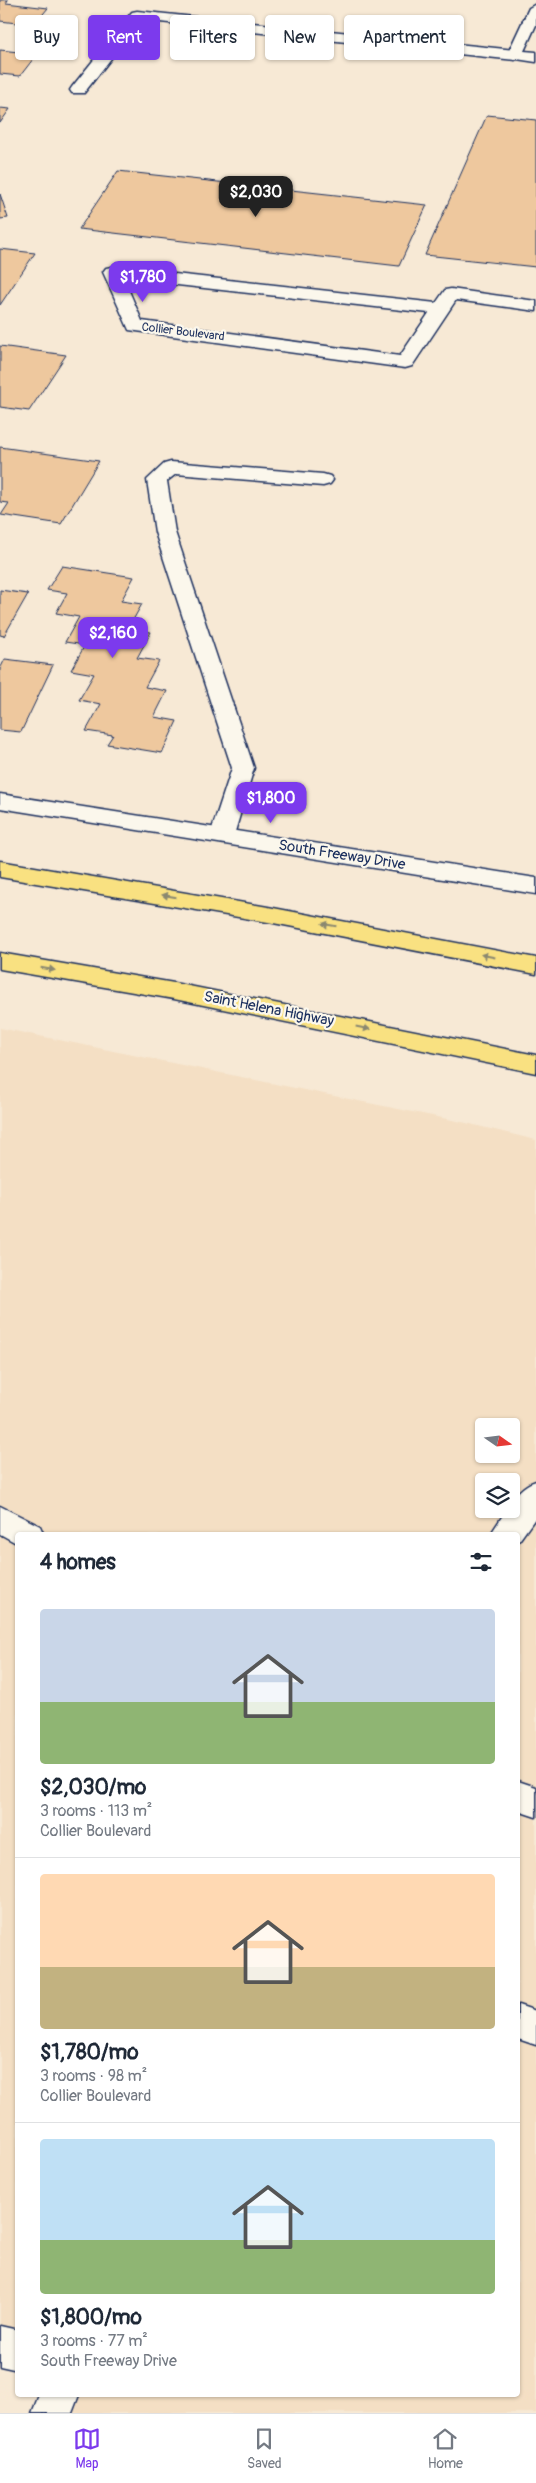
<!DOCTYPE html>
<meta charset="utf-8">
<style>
body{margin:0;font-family:Pangolin,sans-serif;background:#f6f6f7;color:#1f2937;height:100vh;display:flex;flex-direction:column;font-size:19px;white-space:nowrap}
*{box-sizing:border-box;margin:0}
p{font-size:16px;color:#747a83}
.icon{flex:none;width:28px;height:28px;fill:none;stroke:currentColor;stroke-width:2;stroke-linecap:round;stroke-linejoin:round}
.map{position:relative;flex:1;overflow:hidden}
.panel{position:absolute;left:15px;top:1532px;width:505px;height:865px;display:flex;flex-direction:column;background:#fff;border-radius:5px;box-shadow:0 1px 4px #0004}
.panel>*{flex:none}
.hud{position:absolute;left:15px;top:15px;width:506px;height:45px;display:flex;gap:10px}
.needle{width:32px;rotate:104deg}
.tools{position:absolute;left:475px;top:1418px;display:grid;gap:10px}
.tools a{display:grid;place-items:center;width:45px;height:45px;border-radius:5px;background:#fff;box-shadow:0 1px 4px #0004;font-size:25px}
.price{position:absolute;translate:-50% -42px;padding:0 11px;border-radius:10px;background:#7c3aed;color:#fff;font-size:16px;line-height:32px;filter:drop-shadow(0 1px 2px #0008)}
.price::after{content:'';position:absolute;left:50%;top:30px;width:15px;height:11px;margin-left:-8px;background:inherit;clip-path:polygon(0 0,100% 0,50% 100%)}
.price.on{background:#222;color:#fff}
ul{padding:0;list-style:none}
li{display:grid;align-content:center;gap:10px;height:265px;padding:0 25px}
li+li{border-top:1px solid #e0e1e3}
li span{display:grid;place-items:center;height:155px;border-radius:5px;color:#555}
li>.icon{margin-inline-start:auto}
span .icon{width:90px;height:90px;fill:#fffc;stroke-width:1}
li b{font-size:21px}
h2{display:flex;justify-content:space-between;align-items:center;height:60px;padding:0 25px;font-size:21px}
.pill{padding:0 18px;border-radius:5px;background:#fff;box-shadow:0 1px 4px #0004;font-size:18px;line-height:45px}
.pill.on{background:#7c3aed;color:#fff}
.menu{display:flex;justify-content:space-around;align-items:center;height:70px;border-top:1px solid #e0e1e3;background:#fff;font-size:14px;color:#747a83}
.menu a{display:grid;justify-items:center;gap:2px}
.menu .on{color:#7c3aed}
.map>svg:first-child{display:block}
.built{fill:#f4dfc4;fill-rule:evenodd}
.building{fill:#eec89e;stroke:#1b2f5e}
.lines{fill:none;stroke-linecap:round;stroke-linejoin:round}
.lane-casing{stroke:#1b2f5e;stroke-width:3}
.street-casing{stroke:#1b2f5e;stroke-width:3}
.secondary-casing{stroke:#1b2f5e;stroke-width:3}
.highway-casing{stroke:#1b2f5e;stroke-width:3}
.lane{fill:#fbf7ec;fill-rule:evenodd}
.street{fill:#fbf7ec;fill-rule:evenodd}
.secondary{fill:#fbf7ec;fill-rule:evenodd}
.highway{fill:#f9e181;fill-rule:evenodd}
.oneway{fill:#8a8870}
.labels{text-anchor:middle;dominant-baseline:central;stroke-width:4.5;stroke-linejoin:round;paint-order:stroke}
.far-street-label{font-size:12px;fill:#1b2f5e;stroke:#fbf7ec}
.street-label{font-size:15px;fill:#1b2f5e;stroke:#fbf7ec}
</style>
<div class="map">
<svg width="536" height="2413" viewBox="0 0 536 2413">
<rect width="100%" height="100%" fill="#f7e9d5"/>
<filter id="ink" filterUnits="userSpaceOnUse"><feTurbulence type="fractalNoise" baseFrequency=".02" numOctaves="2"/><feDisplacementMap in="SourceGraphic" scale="10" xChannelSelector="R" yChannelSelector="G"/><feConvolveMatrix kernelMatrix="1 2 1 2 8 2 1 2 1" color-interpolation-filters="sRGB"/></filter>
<g filter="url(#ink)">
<!-- built -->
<path class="built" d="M0,1028L462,1122L536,1140V2413H52L59,2395H518V1535H18L17,2350L0,2346ZM484,1426H511V1454H484ZM484,1481H511V1509H484Z"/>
<!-- building -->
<g class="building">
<path d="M0,0H8L6,3L48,8L34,25L0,21Z"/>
<path d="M0,50L37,54L20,76L0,74Z"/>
<path d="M0,108L10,109L0,123Z"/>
<path d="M487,115L536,120V267L425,255Z"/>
<path d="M118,171L427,205L399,266L79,229Z"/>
<path d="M0,194L8,218L0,219Z"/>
<path d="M0,249L35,253L0,305Z"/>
<path d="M0,346L66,355L29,411L0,407Z"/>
<path d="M0,447L99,461L61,524L1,515L9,503L0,502Z"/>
<path d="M62,566L134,577L121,601L142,604L128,629L151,632L137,658L159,661L145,687L167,691L154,717L177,721L162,753L107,744L113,735L86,731L101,704L79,700L94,674L71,670L85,645L65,642L79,617L56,613L67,593L47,590Z"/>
<path d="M0,590L28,594L4,636L0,635Z"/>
<path d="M5,659L53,665L21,732L0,730V669Z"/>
</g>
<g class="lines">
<!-- lane casing -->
<g class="lane-casing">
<g id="lane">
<path d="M137,11L515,50L523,55L515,60L141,20L84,93H72L70,90L72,87L132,12Z"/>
<path d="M171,462L323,474L330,476L333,480L330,484L323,486L176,474L167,481L175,532L254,768L234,835L230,840L222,842L214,840L210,835L232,768L155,532L147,480L164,464Z"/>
<path d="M0,1506L40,1526L44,1535H18V1544L0,1534Z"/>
<path d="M518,2005L536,2011V2045L518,2039Z"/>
</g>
</g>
<!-- street casing -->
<g class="street-casing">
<g id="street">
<path d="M536,4V25L524,51L536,52V62L510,58L507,55L529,8Z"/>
<path d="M112,267L436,303L445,290L451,289L536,301V311L456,300L412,366L405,368L129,330L103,272L106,268ZM124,279L429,313L400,356L142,321Z"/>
<path d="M536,1481V1517L518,1542V1535H490L507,1509H511C511,1496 525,1484 536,1481Z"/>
<path d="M0,2326L18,2330V2370L0,2366Z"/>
</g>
</g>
<!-- secondary casing -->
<g class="secondary-casing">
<g id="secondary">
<path d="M0,794L536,878V894L0,808Z"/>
<path d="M518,1781L536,1787V1817L518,1811Z"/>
<path d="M39,2395H79L72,2413H32Z"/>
</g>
</g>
<!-- highway casing -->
<g class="highway-casing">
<g id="highway">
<path d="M0,861L268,907L536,958V974L268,922L0,877Z"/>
<path d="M0,953L174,983L536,1055V1073L174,999L0,969Z"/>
</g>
</g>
<!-- lane -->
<use href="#lane" class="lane"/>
<!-- street -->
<use href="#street" class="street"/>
<!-- secondary -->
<use href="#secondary" class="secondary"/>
<!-- highway -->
<use href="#highway" class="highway"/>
</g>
<!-- one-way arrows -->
<defs><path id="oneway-solid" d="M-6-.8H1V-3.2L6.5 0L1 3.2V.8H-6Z" transform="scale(1.25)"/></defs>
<g class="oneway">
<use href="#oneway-solid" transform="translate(169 896) rotate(-171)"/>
<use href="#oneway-solid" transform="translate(329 925) rotate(-170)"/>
<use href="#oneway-solid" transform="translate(488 956) rotate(-168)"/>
<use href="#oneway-solid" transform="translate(48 969) rotate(10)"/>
<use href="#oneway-solid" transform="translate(363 1028) rotate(11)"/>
</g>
</g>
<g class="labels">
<!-- far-street labels -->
<g class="far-street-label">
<text transform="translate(183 332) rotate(7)">Collier Boulevard</text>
</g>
<!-- street labels -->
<g class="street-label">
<text transform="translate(342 855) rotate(9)">South Freeway Drive</text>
<text transform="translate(269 1009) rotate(11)">Saint Helena Highway</text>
</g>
</g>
</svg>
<div class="tools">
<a><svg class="needle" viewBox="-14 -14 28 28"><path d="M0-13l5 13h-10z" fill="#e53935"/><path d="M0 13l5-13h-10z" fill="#747a83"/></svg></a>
<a><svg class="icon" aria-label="layers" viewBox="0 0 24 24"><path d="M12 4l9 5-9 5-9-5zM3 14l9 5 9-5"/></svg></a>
</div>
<b class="price on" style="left:256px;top:218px">$2,030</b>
<b class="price" style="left:143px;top:303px">$1,780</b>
<b class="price" style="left:113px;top:659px">$2,160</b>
<b class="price" style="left:271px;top:824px">$1,800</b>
<div class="hud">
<a class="pill">Buy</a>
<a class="pill on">Rent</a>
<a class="pill">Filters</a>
<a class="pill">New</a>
<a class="pill">Apartment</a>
</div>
<section class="panel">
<h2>4 homes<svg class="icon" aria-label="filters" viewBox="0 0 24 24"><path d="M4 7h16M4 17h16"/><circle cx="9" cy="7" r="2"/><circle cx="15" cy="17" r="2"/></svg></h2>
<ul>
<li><span style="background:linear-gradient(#c9d6e8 60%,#8fb573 0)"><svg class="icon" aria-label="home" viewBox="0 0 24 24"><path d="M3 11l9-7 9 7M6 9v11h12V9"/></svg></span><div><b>$2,030/mo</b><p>3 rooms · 113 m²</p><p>Collier Boulevard</p></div></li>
<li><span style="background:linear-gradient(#ffd9b3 60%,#c2b280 0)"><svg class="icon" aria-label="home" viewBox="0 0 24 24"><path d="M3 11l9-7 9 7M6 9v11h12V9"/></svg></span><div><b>$1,780/mo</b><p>3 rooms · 98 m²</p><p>Collier Boulevard</p></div></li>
<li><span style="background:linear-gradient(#bfe0f5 65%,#8fb573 0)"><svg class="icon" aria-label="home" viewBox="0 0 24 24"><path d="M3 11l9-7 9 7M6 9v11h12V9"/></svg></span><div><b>$1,800/mo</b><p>3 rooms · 77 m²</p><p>South Freeway Drive</p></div></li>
</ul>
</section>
</div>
<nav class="menu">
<a class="on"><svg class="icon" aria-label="map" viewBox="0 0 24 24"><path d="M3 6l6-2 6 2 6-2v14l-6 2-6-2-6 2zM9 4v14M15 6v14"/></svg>Map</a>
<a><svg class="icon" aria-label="saved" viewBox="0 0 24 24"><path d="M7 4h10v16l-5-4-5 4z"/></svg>Saved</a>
<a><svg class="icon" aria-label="home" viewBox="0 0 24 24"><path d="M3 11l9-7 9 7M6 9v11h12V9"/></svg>Home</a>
</nav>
